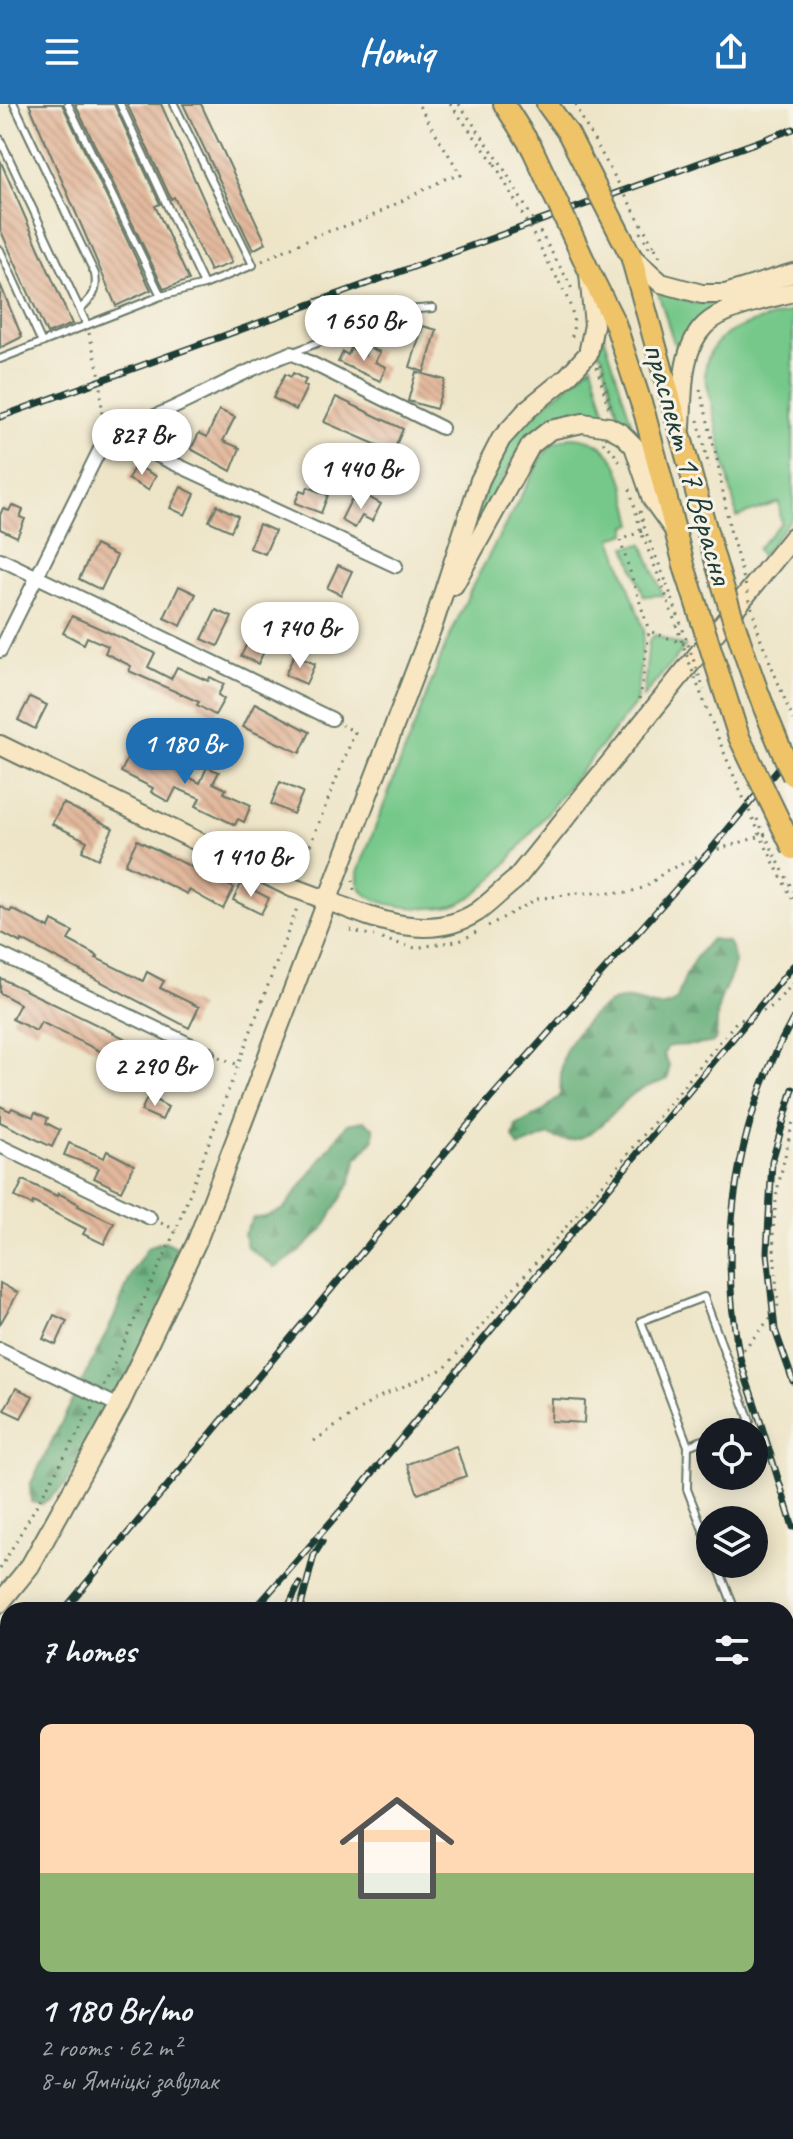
<!DOCTYPE html>
<meta charset="utf-8">
<style>
body{margin:0;font-family:Caveat,sans-serif;background:#242831;color:#f1f3f6;height:100vh;display:flex;flex-direction:column;font-size:30px;white-space:nowrap}
*{box-sizing:border-box;margin:0}
p{font-size:26px;color:#9ea1a6}
.icon{flex:none;width:44px;height:44px;fill:none;stroke:currentColor;stroke-width:2;stroke-linecap:round;stroke-linejoin:round}
.map{position:relative;flex:1;overflow:hidden}
.sheet{position:absolute;left:0px;top:1498px;width:794px;height:538px;display:flex;flex-direction:column;background:#171b24;border-radius:24px 24px 0 0;box-shadow:0 4px 20px #0003}
.sheet>*{flex:none}
.buttons{position:absolute;left:696px;top:1314px;display:grid;gap:16px}
.buttons a{display:grid;place-items:center;width:72px;height:72px;border-radius:50%;background:#171b24;box-shadow:0 4px 20px #0003;font-size:40px}
.price{position:absolute;translate:-50% -68px;padding:0 18px;border-radius:28px;background:#fff;color:#222;font-size:26px;line-height:52px;filter:drop-shadow(0 2px 4px #0008)}
.price::after{content:'';position:absolute;left:50%;top:48px;width:24px;height:18px;margin-left:-12px;background:inherit;clip-path:polygon(0 0,100% 0,50% 100%)}
.price.current{background:#1f6fb2;color:#fff}
ul{padding:0;list-style:none}
li{display:grid;align-content:center;gap:16px;height:424px;padding:0 40px}
li+li{border-top:2px solid #363941}
li span{display:grid;place-items:center;height:248px;border-radius:12px;color:#555}
li>.icon{margin-inline-start:auto}
span .icon{width:144px;height:144px;fill:#fffc;stroke-width:1}
li b{font-size:34px}
h2{display:flex;justify-content:space-between;align-items:center;height:96px;padding:0 40px;font-size:34px}
header{display:flex;justify-content:space-between;align-items:center;height:104px;padding:0 40px;background:#1f6fb2;color:#fff;font-size:36px;font-weight:600}
.map>svg:first-child{display:block}
.grass{fill:#76c88a;stroke:#4a825f;stroke-width:2}
.forest{fill:url(#forest-firs);stroke:#407455;stroke-width:2}
.building{fill:url(#building-back-hatch)}
.lines{fill:none;stroke-linecap:round;stroke-linejoin:round}
.lane-casing{stroke:#677868;stroke-width:10}
.street-casing{stroke:#677868;stroke-width:16}
.secondary-casing{stroke:#677868;stroke-width:22}
.primary-casing{stroke:#677868;stroke-width:24}
.path{stroke:#677868;stroke-width:3;stroke-dasharray:2 6;stroke-linecap:butt}
.lane{stroke:#fff;stroke-width:6}
.street{stroke:#fff;stroke-width:12}
.secondary{stroke:#f9e7c3;stroke-width:18}
.primary{stroke:#efc469;stroke-width:20}
.rail-casing{stroke:#1f3d34;stroke-width:7}
.rail{stroke:#f7f3e8;stroke-width:4;stroke-dasharray:12;stroke-linecap:butt}
.primary-bridge-casing{stroke:#677868;stroke-width:24;stroke-linecap:butt}
.path-bridge{stroke:#677868;stroke-width:3;stroke-dasharray:2 6;stroke-linecap:butt}
.primary-bridge{stroke:#efc469;stroke-width:20}
.labels{text-anchor:middle;dominant-baseline:central;stroke-width:6;stroke-linejoin:round;paint-order:stroke}
.street-label{font-size:34px;fill:#1f3d34;stroke:#f7f3e8}
</style>
<header><svg class="icon" aria-label="menu" viewBox="0 0 24 24"><path d="M4 6h16M4 12h16M4 18h16"/></svg>Homiq<svg class="icon" aria-label="share" viewBox="0 0 24 24"><path d="M12 15V3M7 8l5-5 5 5M5 13v7h14v-7"/></svg></header>
<div class="map">
<svg width="793" height="2035" viewBox="0 0 793 2035">
<defs>
<pattern id="forest-firs" width="22" height="20" patternUnits="userSpaceOnUse" patternTransform="scale(2)"><rect width="22" height="20" fill="#60ac76"/><path d="M5 1l3.5 6h-7zM16 11l3.5 6h-7z" fill="#4f8d62"/></pattern>
<pattern id="building-back-hatch" width="6" height="6" patternUnits="userSpaceOnUse" patternTransform="scale(2)"><rect width="6" height="6" fill="#e2b79b"/><path d="M-1 5l2 2M0 0l6 6M5-1l2 2" fill="none" stroke="#c19e86"/></pattern>
</defs>
<rect width="100%" height="100%" fill="#f7f3e8"/>
<filter id="ink" filterUnits="userSpaceOnUse"><feTurbulence type="fractalNoise" baseFrequency=".0125" numOctaves="2"/><feDisplacementMap in="SourceGraphic" scale="16" xChannelSelector="R" yChannelSelector="G"/><feConvolveMatrix kernelMatrix="1 2 1 2 8 2 1 2 1" color-interpolation-filters="sRGB"/></filter>
<filter id="wash" filterUnits="userSpaceOnUse"><feTurbulence type="fractalNoise" baseFrequency=".006" numOctaves="4" result="noise"/><feDisplacementMap in="SourceGraphic" scale="32" xChannelSelector="R" yChannelSelector="G"/><feGaussianBlur stdDeviation="1.8" result="paint"/><feColorMatrix in="noise" values="0 0 0 0 0 0 0 0 0 0 0 0 0 0 0 0 0 1.4 0 .05"/><feComposite in="paint" operator="in"/></filter>
<g filter="url(#wash)">
<rect width="100%" height="100%" fill="#eee5c8"/>
<!-- grass -->
<g class="grass">
<path d="M657,185L693,199L723,198L724,203L679,255Z"/>
<path d="M793,207V412L761,452L757,445L781,419L779,398L737,413L705,271C706,223 756,219 793,207Z"/>
<path d="M603,228L634,327V334L618,320L619,313L602,251L598,248Z"/>
<path d="M592,260L606,310L605,315C548,294 524,336 500,379C489,399 478,419 467,440C480,398 492,355 522,322C542,298 571,283 592,260Z"/>
<path d="M570,333C621,333 624,381 634,420L627,422V429L612,434L644,526L636,599L502,765C489,779 476,792 458,800C436,808 377,805 362,786C357,780 358,775 358,768L445,543L473,481L542,353L552,340Z"/>
<path d="M643,440L663,491L644,492L626,443Z"/>
<path d="M655,531L685,543L643,593L649,537Z"/>
</g>
<!-- forest -->
<g class="forest">
<path d="M711,835L728,838C745,866 722,878 718,905C716,916 718,926 715,937C699,944 684,939 667,943L664,951L669,961L668,975C657,980 642,983 633,990C609,1009 585,1051 549,1031L519,1043L513,1033L516,1022L543,1007L560,992C561,980 560,965 563,954C570,931 604,891 630,896C651,899 657,909 677,896C684,871 693,854 711,835Z"/>
<path d="M364,1017L374,1024V1035L357,1055L350,1079L323,1125L298,1149L275,1164L247,1143L244,1130L253,1114L265,1113L284,1105L347,1020Z"/>
<path d="M164,1137L183,1146L184,1163L174,1190L65,1381L42,1400L31,1398L30,1381L113,1216L133,1166L148,1143Z"/>
<path d="M8,1651V1768L0,1778V1661Z"/>
</g>
<g id="blocks">
<!-- building -->
<g class="building">
<path d="M29,0H62L151,186L116,202Z"/>
<path d="M75,0H114L160,100L155,102L189,176L164,185Z"/>
<path d="M127,0H161L232,159L210,167L174,93L171,95Z"/>
<path d="M183,0H201L266,139L253,146Z"/>
<path d="M0,56L72,220L47,230L0,125Z"/>
<path d="M0,180L22,233L0,244Z"/>
<path d="M423,222L437,226L424,268L410,263Z"/>
<path d="M368,243L380,248L375,258L386,263L380,277L338,258L343,248L348,251L351,244L365,251Z"/>
<path d="M416,268L445,276L436,305L408,297Z"/>
<path d="M293,269L306,276L303,281L307,283L296,306L273,294L285,270L291,273Z"/>
<path d="M336,293L403,325L393,348L324,318Z"/>
<path d="M219,306L235,313L223,337L240,344L231,367L191,345L199,329L207,333Z"/>
<path d="M156,321L177,330L172,343L147,332L150,324Z"/>
<path d="M135,361L156,372L148,386L128,375Z"/>
<path d="M181,383L195,390L185,411L170,404Z"/>
<path d="M308,383L328,391L321,409L295,399L300,387L305,389Z"/>
<path d="M363,390L381,400L372,417L362,412L355,424L341,416L351,396L358,400Z"/>
<path d="M12,401L23,406L20,413L25,415L17,433L0,425V411L3,404L9,407Z"/>
<path d="M217,401L238,412L231,427L209,417Z"/>
<path d="M259,420L275,427L265,450L249,444Z"/>
<path d="M95,441L117,452L101,486L79,475Z"/>
<path d="M338,461L352,467L341,491L327,484Z"/>
<path d="M179,482L196,490L181,522L164,514Z"/>
<path d="M216,506L232,513L218,542L202,535Z"/>
<path d="M72,512L155,549L148,563L171,575L177,563L208,577L210,573L224,580L218,591L224,595L215,611L197,601L199,598L129,567L131,562L105,549L108,542L87,533L84,540L63,529Z"/>
<path d="M251,531L268,539L258,560L241,552Z"/>
<path d="M294,551L315,560L306,580L285,571Z"/>
<path d="M30,593L47,601L35,625L18,616Z"/>
<path d="M255,599L310,628L300,649L243,623Z"/>
<path d="M134,641L152,650L150,653L200,679L207,663L219,668L213,679L226,685L224,689L251,701L244,718L238,715L235,721L196,702L200,694L176,684L169,698L151,688L153,684L121,668Z"/>
<path d="M280,678L303,688L293,710L271,700Z"/>
<path d="M63,699L113,724L98,755L82,747L87,737L52,720Z"/>
<path d="M137,736L234,784L223,805L189,786L187,790L125,760Z"/>
<path d="M241,780L269,794L261,810L233,796Z"/>
<path d="M0,802L10,808L12,805L49,824L52,817L73,828L68,836L98,852L96,854L143,877L147,868L164,877L160,884L199,903L189,924L22,836L21,839L0,828Z"/>
<path d="M0,874L149,946L138,966L41,918L36,927L12,915L20,900L0,889Z"/>
<path d="M148,992L168,1003L162,1016L141,1007Z"/>
<path d="M0,1002L10,1007L12,1004L33,1013L35,1008L48,1014L46,1019L60,1026L52,1043L0,1018Z"/>
<path d="M69,1039L104,1054L107,1047L134,1061L121,1087L94,1074L99,1064L64,1051Z"/>
<path d="M23,1076L57,1092L58,1089L79,1100L78,1102L114,1119L104,1140L83,1130L86,1125L33,1098L32,1101L15,1093Z"/>
<path d="M0,1179L18,1189L0,1220Z"/>
<path d="M54,1211L67,1217L56,1241L43,1235Z"/>
<path d="M16,1284L33,1292L21,1314L4,1306Z"/>
<path d="M552,1295L585,1297L584,1319L551,1317Z"/>
<path d="M456,1342L466,1372L418,1390L407,1360Z"/>
</g>
</g>
</g>
<g filter="url(#ink)">
<use href="#blocks" fill-opacity="0" stroke="#677868" stroke-width="2"/>
<g class="lines">
<!-- lane casing -->
<g class="lane-casing">
<g id="lane">
<path d="M14,0L95,170C98,188 93,193 80,205"/>
<path d="M68,0L161,192"/>
<path d="M120,0L204,181"/>
<path d="M0,35L87,221"/>
<path d="M0,146L42,239"/>
<path d="M291,249L403,206L433,204"/>
<path d="M0,255L161,192L204,181L253,161L174,0"/>
<path d="M688,1342L710,1333"/>
<path d="M710,1444L687,1385L688,1342L641,1217L704,1193L750,1317L722,1328"/>
<path d="M717,1460L735,1506"/>
<path d="M786,1634L793,1652"/>
<path d="M786,1698L793,1694"/>
<path d="M786,1752L793,1758"/>
<path d="M786,1856L793,1851"/>
<path d="M0,2030L8,2025"/>
</g>
</g>
<!-- street casing -->
<g class="street-casing">
<g id="street">
<path d="M108,329C172,311 229,272 291,249L442,324"/>
<path d="M108,329L396,462"/>
<path d="M0,455L332,615"/>
<path d="M0,547L108,329"/>
<path d="M0,850L208,949"/>
<path d="M0,1042L150,1114"/>
<path d="M0,1245L119,1302"/>
</g>
</g>
<!-- secondary casing -->
<g class="secondary-casing">
<g id="secondary">
<path d="M631,152L661,179L702,190H725L793,169"/>
<path d="M681,323C683,291 680,245 705,221C723,203 768,195 793,188"/>
<path d="M454,481L531,341L550,326L583,319L609,323L622,330L634,342L652,395L672,423"/>
<path d="M0,641L293,784C351,802 418,846 477,808C490,799 502,786 515,776L793,433"/>
<path d="M0,1499L30,1462L119,1302L197,1137L434,518L480,376L501,335L529,304L567,273L588,250L594,221L589,170"/>
</g>
</g>
<!-- primary casing -->
<g class="primary-casing">
<g id="primary">
<path d="M504,0L532,44"/>
<path d="M547,0L568,29"/>
<path d="M631,152L711,442"/>
<path d="M589,167L615,219L645,311L685,465"/>
</g>
</g>
<!-- path -->
<g class="path">
<path d="M450,0L495,60"/>
<path d="M459,0L500,58"/>
<path d="M576,0L585,21"/>
<path d="M655,144L663,158"/>
<path d="M262,157L317,131L364,116L445,75L461,71L418,0"/>
<path d="M567,175L574,189"/>
<path d="M559,178C569,197 578,213 571,235L574,237"/>
<path d="M89,229L101,276L102,316"/>
<path d="M600,261L612,308"/>
<path d="M597,263L609,306"/>
<path d="M700,285L717,355L730,426"/>
<path d="M698,316L709,363"/>
<path d="M603,338L612,346L622,362"/>
<path d="M630,385L641,428L663,483"/>
<path d="M640,407L645,426L667,480"/>
<path d="M642,427L620,436L649,527"/>
<path d="M640,595L649,527L687,541"/>
<path d="M298,771L355,628L342,621"/>
<path d="M353,776L354,785L359,790"/>
<path d="M488,822L537,795L578,789H626L646,783L666,767L709,748L768,730"/>
<path d="M350,826L374,832"/>
<path d="M382,835L415,844L462,836L478,827"/>
<path d="M219,953L238,961"/>
<path d="M161,1119L176,1126"/>
<path d="M738,1252L778,1205L773,1128L777,1087L793,1017"/>
<path d="M104,1282L176,1126L297,804"/>
<path d="M314,1337L377,1294L445,1264L615,1066L736,918L770,904L793,880"/>
<path d="M0,1465L93,1303"/>
</g>
<!-- lane -->
<use href="#lane" class="lane"/>
<!-- street -->
<use href="#street" class="street"/>
<!-- secondary -->
<use href="#secondary" class="secondary"/>
<!-- primary -->
<use href="#primary" class="primary"/>
<!-- rail casing -->
<g class="rail-casing">
<g id="rail">
<path d="M0,313L793,25"/>
<path d="M793,915C737,1015 717,1137 739,1249C743,1269 751,1288 757,1307C769,1346 781,1385 793,1423"/>
<path d="M793,985L772,1057L767,1148L775,1226L793,1277"/>
<path d="M64,1506L489,996L709,748L793,647"/>
<path d="M254,1506L350,1396L793,862"/>
<path d="M287,1506L299,1480"/>
<path d="M300,1506L314,1451L322,1438"/>
<path d="M0,1584L8,1574"/>
<path d="M0,1797L8,1788"/>
<path d="M355,2028L358,2035"/>
<path d="M393,2028L396,2035"/>
</g>
</g>
<!-- rail -->
<use href="#rail" class="rail"/>
<!-- primary-bridge casing -->
<g class="primary-bridge-casing">
<g id="primary-bridge">
<path d="M568,29L631,152"/>
<path d="M532,44L589,167"/>
<path d="M711,442C734,521 758,597 793,672"/>
<path d="M685,465L739,633L793,745"/>
</g>
</g>
<!-- path-bridge -->
<g class="path-bridge">
<path d="M586,22L655,144"/>
<path d="M500,58L567,175"/>
<path d="M495,60L559,178"/>
<path d="M640,128L650,145"/>
<path d="M730,426L760,533L793,616"/>
<path d="M667,480L704,586"/>
<path d="M663,483C699,590 740,697 793,796"/>
<path d="M757,715L793,787"/>
</g>
<!-- primary-bridge -->
<use href="#primary-bridge" class="primary-bridge"/>
</g>
</g>
<g class="labels">
<!-- street labels -->
<g class="street-label">
<text transform="translate(689 359) rotate(74)">праспект 17 Верасня</text>
</g>
</g>
</svg>
<div class="buttons">
<a><svg class="icon" aria-label="locate" viewBox="0 0 24 24"><circle cx="12" cy="12" r="6"/><path d="M12 2v4M12 18v4M2 12h4M18 12h4"/></svg></a>
<a><svg class="icon" aria-label="layers" viewBox="0 0 24 24"><path d="M12 4l9 5-9 5-9-5zM3 14l9 5 9-5"/></svg></a>
</div>
<b class="price" style="left:364px;top:259px">1 650 Br</b>
<b class="price" style="left:142px;top:373px">827 Br</b>
<b class="price" style="left:361px;top:407px">1 440 Br</b>
<b class="price" style="left:300px;top:566px">1 740 Br</b>
<b class="price current" style="left:185px;top:682px">1 180 Br</b>
<b class="price" style="left:251px;top:795px">1 410 Br</b>
<b class="price" style="left:155px;top:1004px">2 290 Br</b>
<section class="sheet">
<h2>7 homes<svg class="icon" aria-label="filters" viewBox="0 0 24 24"><path d="M4 7h16M4 17h16"/><circle cx="9" cy="7" r="2"/><circle cx="15" cy="17" r="2"/></svg></h2>
<ul>
<li><span style="background:linear-gradient(#ffd9b3 60%,#8fb573 0)"><svg class="icon" aria-label="home" viewBox="0 0 24 24"><path d="M3 11l9-7 9 7M6 9v11h12V9"/></svg></span><div><b>1 180 Br/mo</b><p>2 rooms · 62 m²</p><p>8-ы Ямніцкі завулак</p></div></li>
</ul>
</section>
</div>
